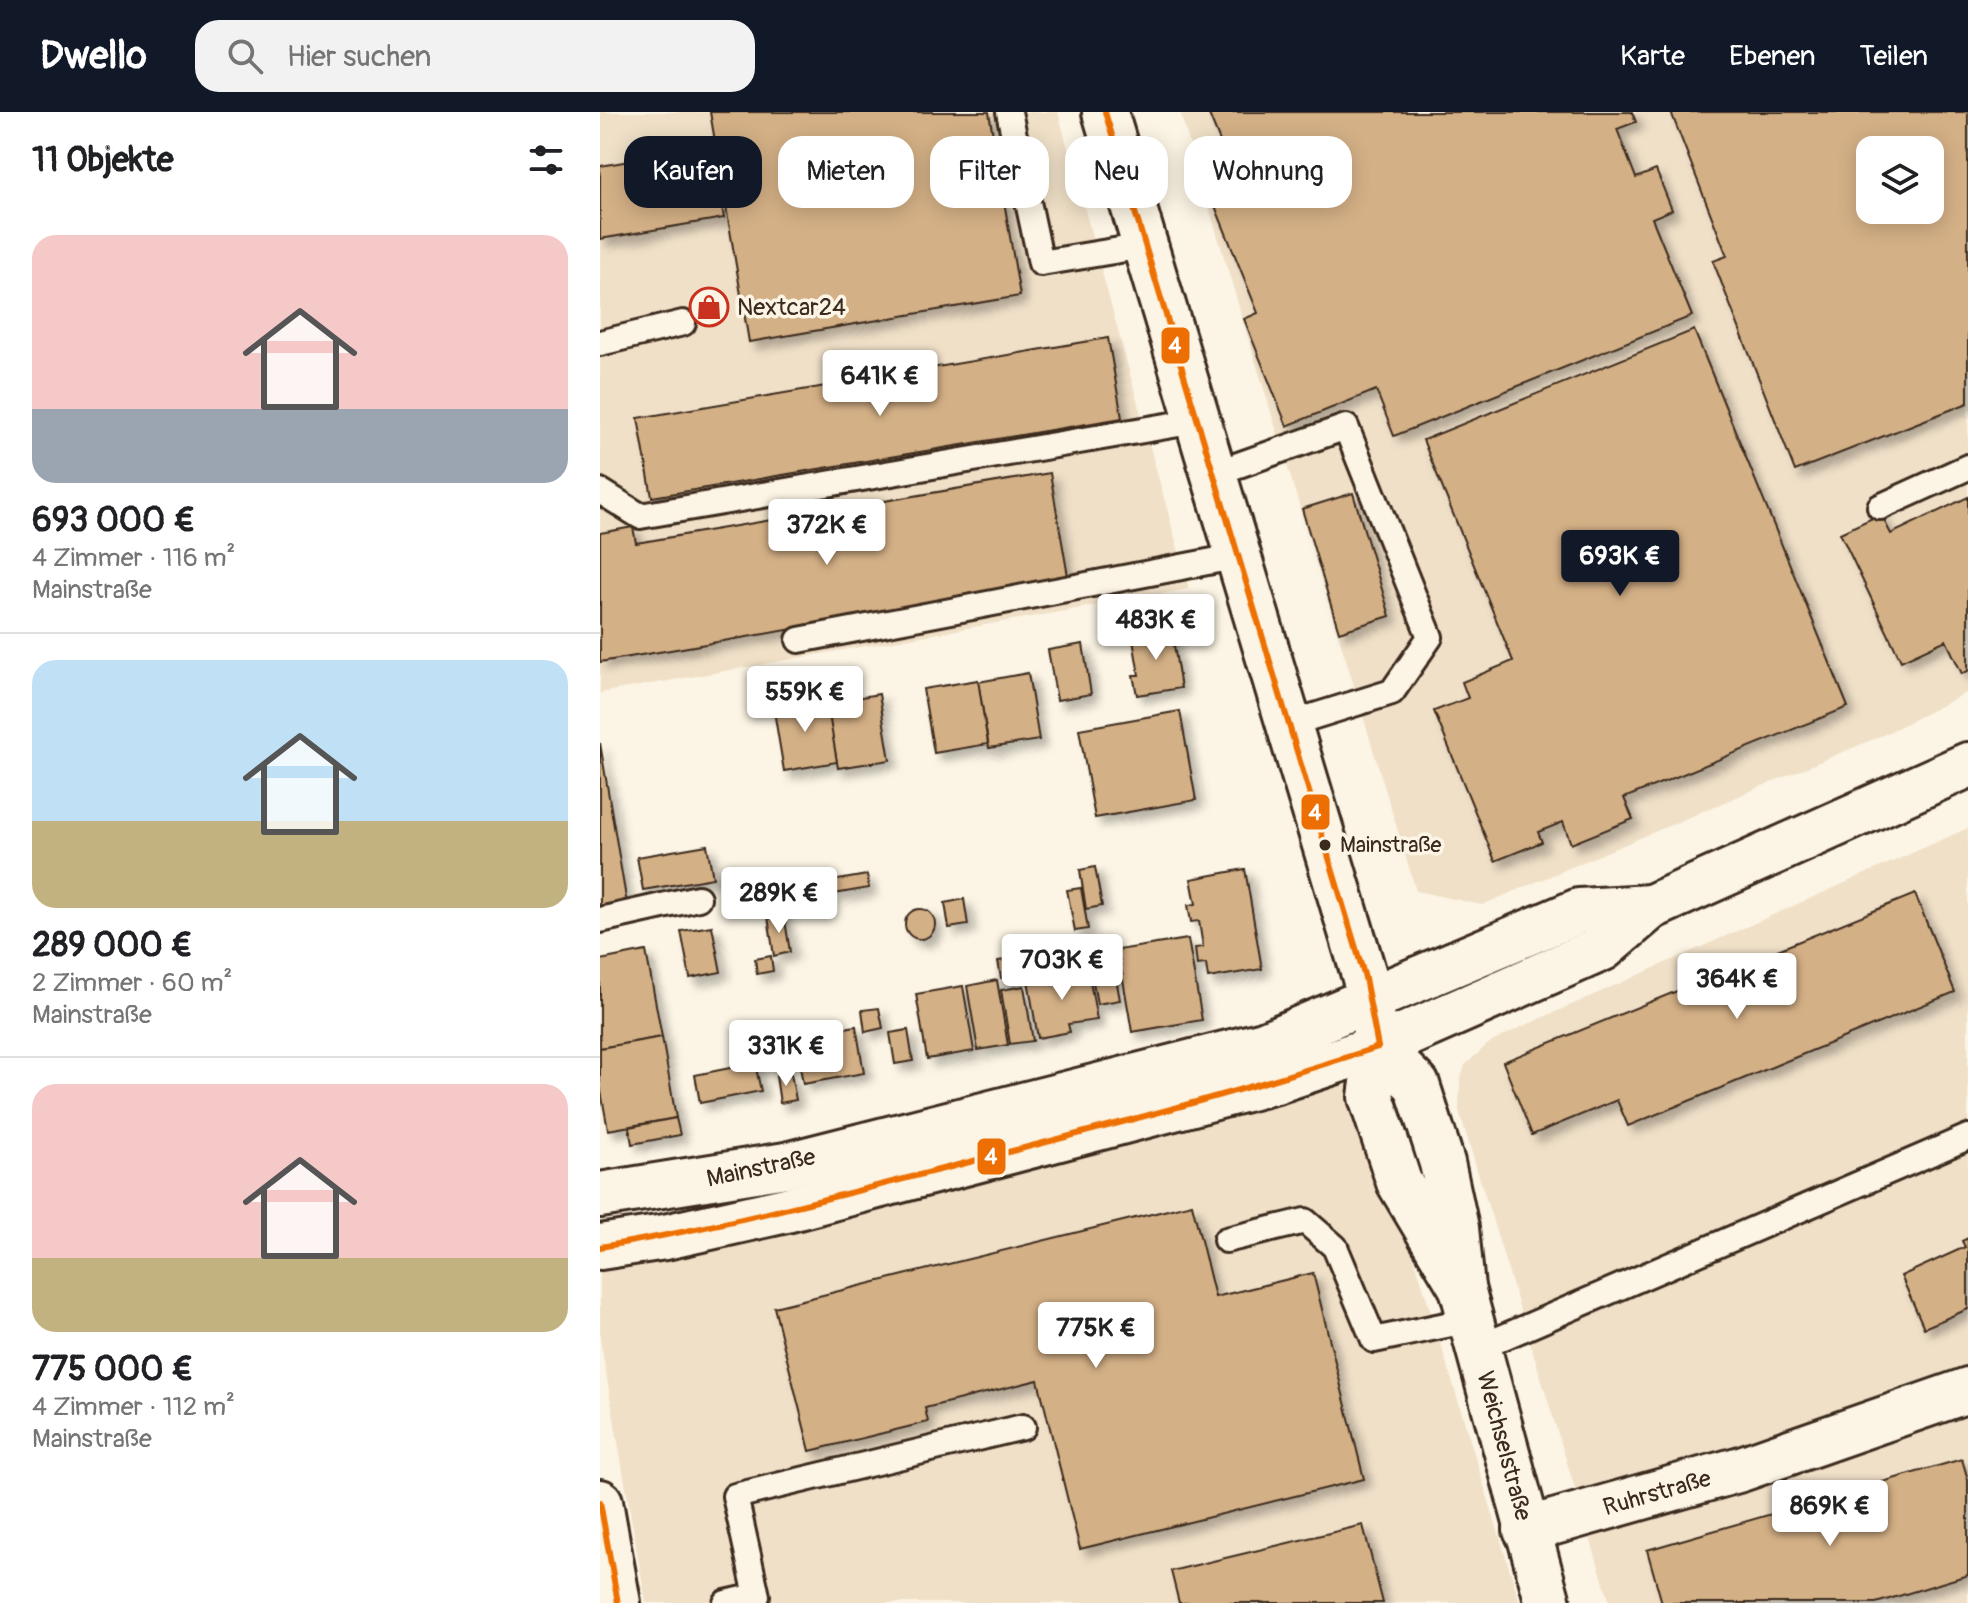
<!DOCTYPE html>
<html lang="de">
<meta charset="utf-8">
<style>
body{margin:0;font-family:Pangolin,sans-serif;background:#f2f2f2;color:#202124;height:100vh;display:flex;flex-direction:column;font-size:30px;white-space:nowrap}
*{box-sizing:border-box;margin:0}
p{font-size:26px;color:#757577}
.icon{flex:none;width:44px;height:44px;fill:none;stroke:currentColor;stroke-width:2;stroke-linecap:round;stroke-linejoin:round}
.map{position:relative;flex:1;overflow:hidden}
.side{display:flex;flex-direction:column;background:#fff;width:600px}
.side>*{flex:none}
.banner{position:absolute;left:24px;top:24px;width:760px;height:72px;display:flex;gap:16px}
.buttons{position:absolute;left:1256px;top:24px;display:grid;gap:16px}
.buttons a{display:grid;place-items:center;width:88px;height:88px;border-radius:16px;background:#fff;box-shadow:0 4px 20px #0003;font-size:40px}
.price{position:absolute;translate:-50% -68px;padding:0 18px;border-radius:8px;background:#fff;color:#222;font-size:26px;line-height:52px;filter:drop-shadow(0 2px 4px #0008)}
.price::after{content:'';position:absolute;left:50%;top:48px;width:24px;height:18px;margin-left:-12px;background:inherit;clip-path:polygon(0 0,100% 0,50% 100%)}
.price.current{background:#111827;color:#fff}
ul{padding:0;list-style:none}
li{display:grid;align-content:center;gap:16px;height:424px;padding:0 32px}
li+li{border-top:2px solid #e0e0e0}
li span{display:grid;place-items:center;height:248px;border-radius:24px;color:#555}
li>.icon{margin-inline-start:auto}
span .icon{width:144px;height:144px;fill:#fffc;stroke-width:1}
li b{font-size:34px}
h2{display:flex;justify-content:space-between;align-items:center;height:96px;padding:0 32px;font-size:34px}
.chip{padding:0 28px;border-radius:24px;background:#fff;box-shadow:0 4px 20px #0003;font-size:28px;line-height:72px}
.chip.current{background:#111827;color:#fff}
header{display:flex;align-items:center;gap:48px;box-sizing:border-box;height:112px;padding:0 40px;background:#111827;color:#fff}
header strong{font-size:38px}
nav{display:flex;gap:44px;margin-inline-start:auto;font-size:28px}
.search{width:560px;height:72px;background:#f2f2f2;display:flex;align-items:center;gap:20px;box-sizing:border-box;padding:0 28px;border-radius:24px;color:#757577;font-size:30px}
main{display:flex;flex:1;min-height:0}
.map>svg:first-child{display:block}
.built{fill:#f0e0c8;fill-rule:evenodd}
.building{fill:#d4b086;stroke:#3b2a1e;stroke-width:2;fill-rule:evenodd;filter:url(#shadow)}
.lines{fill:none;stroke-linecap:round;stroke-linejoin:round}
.lane-casing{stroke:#3b2a1e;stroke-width:30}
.street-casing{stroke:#3b2a1e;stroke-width:50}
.secondary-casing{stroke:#3b2a1e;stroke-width:50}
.lane{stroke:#fcf5e5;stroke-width:24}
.street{stroke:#fcf5e5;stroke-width:44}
.secondary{stroke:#fcf5e5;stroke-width:44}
.bus-1-casing{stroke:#fcf5e5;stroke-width:12}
.bus-1{stroke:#ed6f03;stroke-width:6}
.bus-dot{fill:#3b2a1e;stroke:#fcf5e5;stroke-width:3}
.labels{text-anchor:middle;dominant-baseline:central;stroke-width:7;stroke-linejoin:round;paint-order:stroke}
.bus-label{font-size:22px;fill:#3b2a1e;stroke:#fcf5e5;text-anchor:start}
.poi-label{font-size:24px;fill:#3b2a1e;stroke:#fcf5e5;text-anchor:start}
.street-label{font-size:24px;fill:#3b2a1e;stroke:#fcf5e5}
.line-badge{stroke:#fcf5e5;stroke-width:3}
.badge-label{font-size:22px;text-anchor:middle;font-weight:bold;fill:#fff}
</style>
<header>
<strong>Dwello</strong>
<div class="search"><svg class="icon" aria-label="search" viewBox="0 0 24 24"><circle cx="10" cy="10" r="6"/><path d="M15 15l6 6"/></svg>Hier suchen</div>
<nav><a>Karte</a><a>Ebenen</a><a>Teilen</a></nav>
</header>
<main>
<section class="side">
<h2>11 Objekte<svg class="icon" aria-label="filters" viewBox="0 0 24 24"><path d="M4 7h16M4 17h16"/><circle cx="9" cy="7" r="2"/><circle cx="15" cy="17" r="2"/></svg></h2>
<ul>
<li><span style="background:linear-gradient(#f6c9c9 70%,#9aa5b1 0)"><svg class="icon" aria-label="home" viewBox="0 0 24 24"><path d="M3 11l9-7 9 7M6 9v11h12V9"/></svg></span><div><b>693 000 €</b><p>4 Zimmer · 116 m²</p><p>Mainstraße</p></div></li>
<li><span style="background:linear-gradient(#bfe0f5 65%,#c2b280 0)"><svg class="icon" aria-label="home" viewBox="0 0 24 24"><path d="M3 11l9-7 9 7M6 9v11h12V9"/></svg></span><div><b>289 000 €</b><p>2 Zimmer · 60 m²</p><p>Mainstraße</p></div></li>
<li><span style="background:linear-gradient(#f6c9c9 70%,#c2b280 0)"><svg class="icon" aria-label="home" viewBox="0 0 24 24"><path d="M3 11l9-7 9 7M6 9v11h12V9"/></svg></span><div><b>775 000 €</b><p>4 Zimmer · 112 m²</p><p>Mainstraße</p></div></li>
</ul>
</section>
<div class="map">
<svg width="1368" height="1491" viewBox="0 0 1368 1491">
<defs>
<filter id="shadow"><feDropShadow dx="7" dy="7" stdDeviation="4" flood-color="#0004"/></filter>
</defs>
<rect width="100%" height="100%" fill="#fcf5e5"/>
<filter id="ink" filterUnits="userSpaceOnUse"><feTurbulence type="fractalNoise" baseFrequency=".0125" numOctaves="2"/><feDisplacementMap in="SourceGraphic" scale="16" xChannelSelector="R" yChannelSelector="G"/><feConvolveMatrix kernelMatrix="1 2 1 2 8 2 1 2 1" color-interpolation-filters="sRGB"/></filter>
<g filter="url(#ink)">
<!-- built -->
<g class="built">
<path d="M0,0H458L589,477L0,581Z"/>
<path d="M580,0H1368V580L1283,623L882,793L816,779ZM1270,38H1330V98H1270Z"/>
<path d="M1368,716V1491H1010L859,999L860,969L865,953L888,932L915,918Z"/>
<path d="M754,949L920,1491H46L0,1227V1153Z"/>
</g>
<!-- building -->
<g class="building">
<path d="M110,0H389L420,184L149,230Z"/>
<path d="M608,0H1032L1036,10L1017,17L1036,66L1056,58L1072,98L1052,106L1092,204L794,324L776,278L687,314L644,207L658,201L607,74L634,64Z"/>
<path d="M1071,0H1368V291L1195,359L1113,149L1127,144ZM1270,38H1330V98H1270Z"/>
<path d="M112,35L124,106L0,127V54Z"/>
<path d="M1094,218L1248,595L1024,686L1033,707L971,732L963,710L938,720L942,730L895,749L834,599L868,586L862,570L913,549L823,328Z"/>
<path d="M508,226L522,306L52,385L38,306Z"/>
<path d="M450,361L469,470L0,550V421L33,415L36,431Z"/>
<path d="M753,381L790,504L739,520L702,397Z"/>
<path d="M1368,385V559L1362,562L1346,528L1301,549L1240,421L1281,402L1291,422Z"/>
<path d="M571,515L581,576L537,583L533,563H539L532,522Z"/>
<path d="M483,532L491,582L457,588L448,538Z"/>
<path d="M428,561L439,628L389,636L378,570Z"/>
<path d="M378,568L388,632L334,641L323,577Z"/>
<path d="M279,582L290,648L238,656L226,591Z"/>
<path d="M226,584L237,650L184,659L173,593Z"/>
<path d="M580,599L596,688L495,706L479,617Z"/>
<path d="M0,631L27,792L0,797Z"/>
<path d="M107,733L113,766L43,778L37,745Z"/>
<path d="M495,755L502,794L486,797L480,758Z"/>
<path d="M645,757L662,857L608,866L606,852L597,853L595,836L603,835L599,809L591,810L588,793L596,792L591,767Z"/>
<path d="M267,763L269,776L234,782L232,769Z"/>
<path d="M481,776L488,817L475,819L467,778Z"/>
<path d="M1315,782L1355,880L1028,1014L1017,988L932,1023L903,950Z"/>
<path d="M364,787L368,813L349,816L345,791Z"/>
<circle cx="320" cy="812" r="15"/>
<path d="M184,802L190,840L174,844L168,805Z"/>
<path d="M112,814L121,860L90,866L81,819Z"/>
<path d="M588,827L602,908L532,920L518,838Z"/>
<path d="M46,839L62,925L0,936V848Z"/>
<path d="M171,844L173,859L157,862L155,847Z"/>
<path d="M417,846L420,864L401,866L398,849Z"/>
<path d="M514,855L520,888L497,892L491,859Z"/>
<path d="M488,858L497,908L468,912L470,920L438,926L428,868Z"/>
<path d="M397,868L408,933L378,938L367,874Z"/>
<path d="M363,874L374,939L327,947L316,882Z"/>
<path d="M424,874L433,929L410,932L401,878Z"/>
<path d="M279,896L283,916L265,920L262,898Z"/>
<path d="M256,914L264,961L203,972L195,925Z"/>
<path d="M308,918L313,949L295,952L290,921Z"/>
<path d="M62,925L76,1006L8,1018L0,974V936Z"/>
<path d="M155,951L161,979L100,991L95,963Z"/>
<path d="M191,962L196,988L180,991L176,964Z"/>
<path d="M76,1006L80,1023L32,1032L29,1015Z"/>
<path d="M592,1092L615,1185L713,1161L764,1367L480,1437L438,1268L325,1296L328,1310L210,1339L174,1195Z"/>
<path d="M1368,1126V1197L1324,1216L1301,1164L1365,1135L1362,1129Z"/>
<path d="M1362,1347L1368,1368V1463L1276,1491H1062L1047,1438Z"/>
<path d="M763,1413L783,1491H579L571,1459Z"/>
</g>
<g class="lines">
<!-- lane casing -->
<g class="lane-casing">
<g id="lane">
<path d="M409,0L441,151L544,134"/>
<path d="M0,231L83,211"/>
<path d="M613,362L746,315L830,525L792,580L689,612"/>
<path d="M0,379L40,404L596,309"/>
<path d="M1280,395L1368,355"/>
<path d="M199,528L639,444"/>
<path d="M0,808L98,786"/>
<path d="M626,1128L705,1109L735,1135L774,1228L870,1208"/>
<path d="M878,1236L1368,1025"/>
<path d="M126,1491L157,1484L135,1384L423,1315"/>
</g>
</g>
<!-- street casing -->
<g class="street-casing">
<g id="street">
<path d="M505,0L765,866L778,935L771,985L799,1070L862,1176"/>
<path d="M778,935L817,973L842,1051L856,1116L862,1176L948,1491"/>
<path d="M926,1418L1141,1357L1368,1278"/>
</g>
</g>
<!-- secondary casing -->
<g class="secondary-casing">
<g id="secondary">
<path d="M0,1083L186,1053L664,932L979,799L1051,795"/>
<path d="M0,1135L65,1125L186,1098L676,969L778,935L1003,836L1051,795L1368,653"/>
<path d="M0,1390L18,1491"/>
</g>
</g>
<!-- lane -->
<use href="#lane" class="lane"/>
<!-- street -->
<use href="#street" class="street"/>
<!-- secondary -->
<use href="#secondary" class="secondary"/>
<!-- bus-1 casing -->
<g class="bus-1-casing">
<g id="bus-1">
<path d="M505,0L765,866L778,935"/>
<path d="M0,1135C123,1115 242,1083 362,1052C502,1016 641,980 778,935"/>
<path d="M0,1390L18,1491"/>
</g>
</g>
<!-- bus-1 -->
<use href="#bus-1" class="bus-1"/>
</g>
</g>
<!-- icons -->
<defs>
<g id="shop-ring" transform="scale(2)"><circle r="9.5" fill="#fcf5e5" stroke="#c8321e" stroke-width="1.5"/><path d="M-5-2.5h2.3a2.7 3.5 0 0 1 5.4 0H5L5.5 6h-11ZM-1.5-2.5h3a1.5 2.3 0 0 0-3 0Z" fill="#c8321e"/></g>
</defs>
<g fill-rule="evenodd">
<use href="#shop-ring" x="109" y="195"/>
</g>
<!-- markers -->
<circle class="bus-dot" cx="725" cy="733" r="7"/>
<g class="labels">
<!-- bus labels -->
<g class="bus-label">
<text x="740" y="733">Mainstraße</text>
</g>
<!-- poi labels -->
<g class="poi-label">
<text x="137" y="195">Nextcar24</text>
</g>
<!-- street labels -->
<g class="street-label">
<text transform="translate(161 1056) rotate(-12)">Mainstraße</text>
<text transform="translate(904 1334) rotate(75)">Weichselstraße</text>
<text transform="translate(1057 1381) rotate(-16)">Ruhrstraße</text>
</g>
</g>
<g class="line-badge">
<rect x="560" y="214" width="31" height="39" rx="8" fill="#ed6f03"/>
<rect x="700" y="681" width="31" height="38" rx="8" fill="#ed6f03"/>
<rect x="376" y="1025" width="31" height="39" rx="8" fill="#ed6f03"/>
</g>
<g class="badge-label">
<text x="575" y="241">4</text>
<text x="715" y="708">4</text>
<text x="391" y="1052">4</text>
</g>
</svg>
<div class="buttons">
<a><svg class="icon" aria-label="layers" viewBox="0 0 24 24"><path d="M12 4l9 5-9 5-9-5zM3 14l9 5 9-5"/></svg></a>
</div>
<b class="price" style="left:280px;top:306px">641K €</b>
<b class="price" style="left:227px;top:455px">372K €</b>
<b class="price current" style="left:1020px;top:486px">693K €</b>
<b class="price" style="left:556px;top:550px">483K €</b>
<b class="price" style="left:205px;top:622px">559K €</b>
<b class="price" style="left:179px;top:823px">289K €</b>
<b class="price" style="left:462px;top:890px">703K €</b>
<b class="price" style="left:1137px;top:909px">364K €</b>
<b class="price" style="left:186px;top:976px">331K €</b>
<b class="price" style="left:496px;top:1258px">775K €</b>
<b class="price" style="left:1230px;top:1436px">869K €</b>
<div class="banner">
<a class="chip current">Kaufen</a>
<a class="chip">Mieten</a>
<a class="chip">Filter</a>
<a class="chip">Neu</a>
<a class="chip">Wohnung</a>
</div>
</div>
</main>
